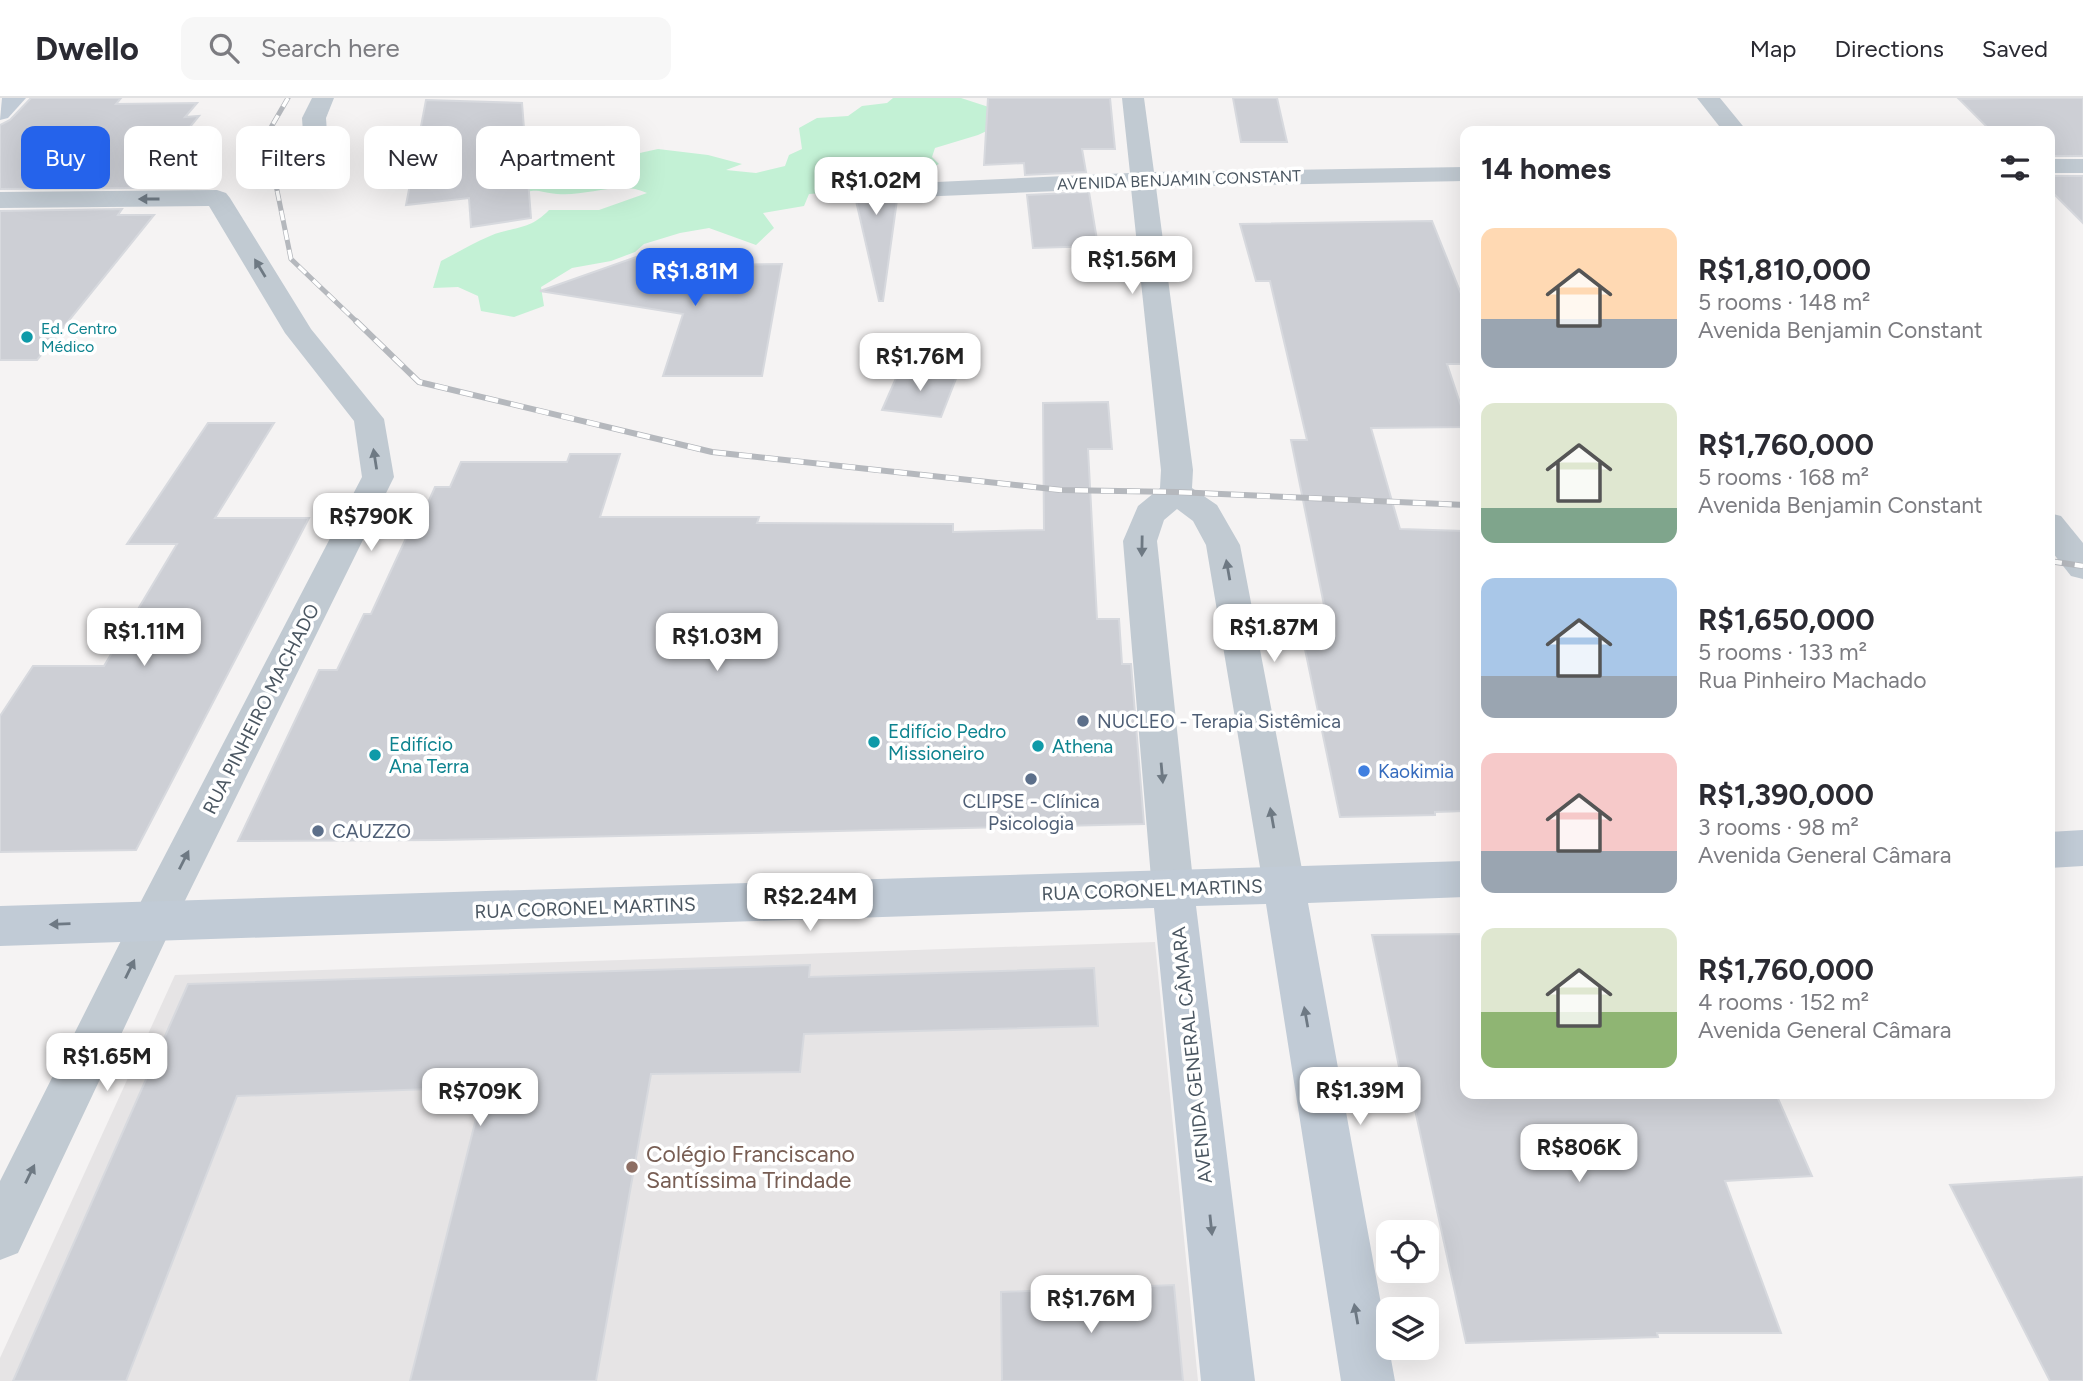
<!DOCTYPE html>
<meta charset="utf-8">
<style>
body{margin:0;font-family:Figtree,sans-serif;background:#f7f7f7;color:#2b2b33;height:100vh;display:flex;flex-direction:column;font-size:26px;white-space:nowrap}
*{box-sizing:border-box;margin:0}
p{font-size:23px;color:#7c7c81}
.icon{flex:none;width:38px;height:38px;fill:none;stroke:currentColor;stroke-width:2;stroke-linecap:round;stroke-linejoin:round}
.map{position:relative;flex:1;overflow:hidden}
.drawer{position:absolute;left:1460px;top:28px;width:595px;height:973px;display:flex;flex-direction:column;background:#fff;border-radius:14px;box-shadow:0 7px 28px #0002}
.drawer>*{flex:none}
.hud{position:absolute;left:21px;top:28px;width:665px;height:63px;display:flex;gap:14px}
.fabs{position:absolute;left:1376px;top:1122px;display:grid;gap:14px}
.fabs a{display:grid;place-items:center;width:63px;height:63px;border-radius:14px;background:#fff;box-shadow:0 7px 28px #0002;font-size:35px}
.price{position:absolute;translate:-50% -60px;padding:0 16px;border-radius:14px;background:#fff;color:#222;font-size:23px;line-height:46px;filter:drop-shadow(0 2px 4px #0008)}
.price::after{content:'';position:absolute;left:50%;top:42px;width:21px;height:16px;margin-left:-10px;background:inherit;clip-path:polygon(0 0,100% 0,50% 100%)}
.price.on{background:#2563eb;color:#fff}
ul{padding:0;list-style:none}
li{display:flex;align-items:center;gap:21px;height:175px;padding:0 21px}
li span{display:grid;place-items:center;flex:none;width:196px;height:140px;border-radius:14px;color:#555}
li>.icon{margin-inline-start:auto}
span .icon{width:84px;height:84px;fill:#fffc;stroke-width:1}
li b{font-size:30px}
h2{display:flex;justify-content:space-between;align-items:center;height:84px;padding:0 21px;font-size:30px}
.pill{padding:0 24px;border-radius:14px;background:#fff;box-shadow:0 7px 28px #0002;font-size:24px;line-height:63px}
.pill.on{background:#2563eb;color:#fff}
header{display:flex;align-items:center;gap:42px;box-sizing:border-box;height:98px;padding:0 35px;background:#fff;border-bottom:2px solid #e1e1e2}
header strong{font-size:33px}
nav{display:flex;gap:38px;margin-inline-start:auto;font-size:24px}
.search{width:490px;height:63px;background:#f7f7f7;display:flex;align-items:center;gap:18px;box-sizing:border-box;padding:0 24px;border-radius:14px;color:#7c7c81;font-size:26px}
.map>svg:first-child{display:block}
.education{fill:#e6e4e5}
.green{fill:#c3f1d5}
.building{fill:#cdcfd5;stroke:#d7d9de;stroke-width:2}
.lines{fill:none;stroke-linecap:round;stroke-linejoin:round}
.street{fill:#c1cad2;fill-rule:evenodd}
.secondary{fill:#c1cbd6;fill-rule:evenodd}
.rail-far1-casing{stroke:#b5b8bd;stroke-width:5}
.rail-casing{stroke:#b5b8bd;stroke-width:6}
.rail-far1{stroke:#fff;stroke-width:3.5;stroke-dasharray:10;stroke-linecap:butt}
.rail{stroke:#fff;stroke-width:4.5;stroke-dasharray:13;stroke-linecap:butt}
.oneway{fill:#6e7983}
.oneway2{fill:#6e7984}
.culture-dot{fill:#0f9aa8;stroke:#fff;stroke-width:2.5}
.service-dot{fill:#5c6f8a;stroke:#fff;stroke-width:2.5}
.shop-dot{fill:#3f7fe0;stroke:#fff;stroke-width:2.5}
.education-dot{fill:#8d6e63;stroke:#fff;stroke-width:2.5}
.labels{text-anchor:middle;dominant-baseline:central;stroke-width:7;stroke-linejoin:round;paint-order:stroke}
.far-street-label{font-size:16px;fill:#4a5661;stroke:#fff}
.far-culture-label{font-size:16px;fill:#0d838f;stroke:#fff;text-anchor:start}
.street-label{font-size:19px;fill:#4a5661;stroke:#fff}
.service-label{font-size:19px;fill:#4e5e75;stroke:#fff;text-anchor:start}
.culture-label{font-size:19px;fill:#0d838f;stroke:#fff;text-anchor:start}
.shop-label{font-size:19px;fill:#366cbe;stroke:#fff;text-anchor:start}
.near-education-label{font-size:23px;fill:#785e54;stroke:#fff;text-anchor:start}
</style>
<header>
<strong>Dwello</strong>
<div class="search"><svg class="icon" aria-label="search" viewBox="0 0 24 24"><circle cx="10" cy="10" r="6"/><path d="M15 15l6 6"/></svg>Search here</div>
<nav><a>Map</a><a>Directions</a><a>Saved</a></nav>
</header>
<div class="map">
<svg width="2083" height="1283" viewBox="0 0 2083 1283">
<rect width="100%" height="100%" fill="#f5f3f3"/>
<!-- education -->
<path class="education" d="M1155,844L1198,1283H0V1260L175,877Z"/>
<!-- green -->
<path class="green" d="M893,0H961L1004,14V25L978,37L935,50L932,59L939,66L932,69L908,62H890L846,68L824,95L809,96L804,108L763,115L774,130L756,147L709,130L680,135L644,146L635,154L611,163L572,170L541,189L544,208L514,219L481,213L478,198L458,189L433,190L441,163C457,155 473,145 490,138C514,128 529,133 549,112H599L647,95C620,82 586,99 557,96C538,94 538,90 518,96L512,61L586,55L626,58L658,51L708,57L742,66L726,72L756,75L785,68L789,57L802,51L799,30L817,20L848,18L862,8L887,5Z"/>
<!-- building -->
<g class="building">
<path d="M31,0H121L116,6L197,5L185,19L199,18L140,90L0,91V27L10,22Z"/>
<path d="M988,0H1110L1115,51H1082L1086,74L1025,77L1024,65L984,67Z"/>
<path d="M1233,0H1277L1287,44H1241Z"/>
<path d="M2023,0H2083V58H2049V33H1991L1959,1Z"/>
<path d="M426,2L522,5L531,120L471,129L469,100L406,107Z"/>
<path d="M902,66L899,83L883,85L879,92L883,101L897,102L883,203H879L849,72Z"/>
<path d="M2049,78H2083V125L2049,91Z"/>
<path d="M1089,94L1098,148L1033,150L1027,97Z"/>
<path d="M122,111L118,117H154L37,262H0V113Z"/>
<path d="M1432,123L1465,206V266H1447L1465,320V329L1371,330L1400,431L1465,433V713L1435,714V717L1340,719L1302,537H1330L1291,342H1307L1270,183H1256L1240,126Z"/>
<path d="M659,151L666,159L718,167L782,166L762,278H663L683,216L540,193Z"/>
<path d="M900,271L957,278L941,319L882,312Z"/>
<path d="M1108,304L1112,351H1088L1097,521H1119L1122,566H1131L1144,726L442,742L238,743L319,572H337L364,516H371L413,425H419L435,389H450L461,364H567L570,356H620L600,419H759L757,425L953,426V434L1044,432L1043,305Z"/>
<path d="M208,325H274L215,420H309L136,752L0,754V618L33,568H104L177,446H127Z"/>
<path d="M1465,836V996H1776L1812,1078L1725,1083L1781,1235H1657L1658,1239L1466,1245L1412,998H1405L1372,837Z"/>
<path d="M810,867L809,879L1094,870L1098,928L804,936L800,974L651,976L596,1283H410L484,989L237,998L126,1283H13L188,886Z"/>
<path d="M2083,1079V1283H2050L1950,1087Z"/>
<path d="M1174,1187L1183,1283H1002L1001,1194Z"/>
</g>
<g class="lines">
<!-- street -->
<g class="street">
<path d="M312,0H334L326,20L329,65L326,70L317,72L308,70L305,65L302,20Z"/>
<path d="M1122,0H1144L1154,74L1465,69V83L1156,89L1193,372L1192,390L1217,407L1240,447L1305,787L1299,800L1284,806L1269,800L1263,787L1206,447L1193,423L1177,411L1164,422L1157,443L1194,792L1188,805L1173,811L1158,805L1152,792L1123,443L1138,408L1160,390L1161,372L1131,90L893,100L884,98L881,93L884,88L893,86L1130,75Z"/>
<path d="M1697,0H1720L1747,33H1723Z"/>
<rect x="2049" y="61" width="34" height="14"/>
<path d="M217,92L226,95L230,100L311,231L384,321L394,379L168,837L18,1155L0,1162V1083L138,809L362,379L354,323L285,235L209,108L0,110V94Z"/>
<path d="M2049,415L2061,418L2083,445V481L2071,478L2049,450Z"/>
</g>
<!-- secondary -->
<g class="secondary">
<path d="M2,0H26L8,20L0,22Z"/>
<path d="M2083,732V768L2049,770V734Z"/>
<path d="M1465,763V799L1308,805L1395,1283H1341L1266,806L1196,808L1255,1283H1201L1154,810L0,848V808Z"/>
</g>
<!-- rail-far1 casing -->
<g class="rail-far1-casing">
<path id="rail-far1" d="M288,0L266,38L291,161L358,225"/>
</g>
<!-- rail casing -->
<g class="rail-casing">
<g id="rail">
<path d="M356,223L419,284L712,354L1061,392L1176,394L1465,407"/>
<path d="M2049,463L2083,468"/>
</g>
</g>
<!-- rail-far1 -->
<use href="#rail-far1" class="rail-far1"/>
<!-- rail -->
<use href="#rail" class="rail"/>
</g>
<!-- one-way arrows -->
<defs><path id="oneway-solid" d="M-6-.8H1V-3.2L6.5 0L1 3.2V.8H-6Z" transform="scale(1.75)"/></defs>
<g class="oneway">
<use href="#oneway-solid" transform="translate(149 101) rotate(180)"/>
<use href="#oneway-solid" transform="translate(260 170) rotate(-121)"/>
<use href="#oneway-solid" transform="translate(375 361) rotate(-99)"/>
<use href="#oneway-solid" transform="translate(1142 448) rotate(91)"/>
<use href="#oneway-solid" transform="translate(1228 472) rotate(-100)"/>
<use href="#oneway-solid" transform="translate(1162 675) rotate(85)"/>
<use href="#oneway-solid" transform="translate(1272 720) rotate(-100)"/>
<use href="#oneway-solid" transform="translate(184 762) rotate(-63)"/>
<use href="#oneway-solid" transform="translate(130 871) rotate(-64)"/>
<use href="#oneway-solid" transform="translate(30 1076) rotate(-64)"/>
</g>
<g class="oneway2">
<use href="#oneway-solid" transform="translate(60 826) rotate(178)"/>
<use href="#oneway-solid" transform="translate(1306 919) rotate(-100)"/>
<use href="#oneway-solid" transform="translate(1211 1127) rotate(84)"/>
<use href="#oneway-solid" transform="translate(1356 1216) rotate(-100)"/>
</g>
<!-- markers -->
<g class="culture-dot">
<circle cx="27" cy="239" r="7"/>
<circle cx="874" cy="644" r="7"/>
<circle cx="1038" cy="648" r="7"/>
<circle cx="375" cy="657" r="7"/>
</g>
<g class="service-dot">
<circle cx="1083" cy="623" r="7"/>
<circle cx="1031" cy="681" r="7"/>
<circle cx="318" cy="733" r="7"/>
</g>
<circle class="shop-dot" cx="1364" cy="673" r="7"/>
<circle class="education-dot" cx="632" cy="1069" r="7"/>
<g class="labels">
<!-- far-street labels -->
<g class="far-street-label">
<text transform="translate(1179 82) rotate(-2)">AVENIDA BENJAMIN CONSTANT</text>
</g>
<!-- far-culture labels -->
<g class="far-culture-label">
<text x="41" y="230">Ed. Centro<tspan x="41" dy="18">Médico</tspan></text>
</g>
<!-- street labels -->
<g class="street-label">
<text transform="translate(261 611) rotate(-63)">RUA PINHEIRO MACHADO</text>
<text transform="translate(1152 792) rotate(-2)">RUA CORONEL MARTINS</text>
<text transform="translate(585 810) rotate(-2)">RUA CORONEL MARTINS</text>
<text transform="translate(1192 957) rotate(-96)">AVENIDA GENERAL CÂMARA</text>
</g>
<!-- service labels -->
<g class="service-label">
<text x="1097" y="623">NUCLEO - Terapia Sistêmica</text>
<text x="1031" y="703" text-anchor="middle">CLIPSE - Clínica<tspan x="1031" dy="22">Psicologia</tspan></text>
<text x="332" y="733">CAUZZO</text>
</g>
<!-- culture labels -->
<g class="culture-label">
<text x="888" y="633">Edifício Pedro<tspan x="888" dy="22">Missioneiro</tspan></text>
<text x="389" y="646">Edifício<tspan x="389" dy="22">Ana Terra</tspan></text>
<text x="1052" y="648">Athena</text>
</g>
<!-- shop labels -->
<g class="shop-label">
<text x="1378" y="673">Kaokimia</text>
</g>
<!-- near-education labels -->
<g class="near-education-label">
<text x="646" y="1056">Colégio Franciscano<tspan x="646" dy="26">Santíssima Trindade</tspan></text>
</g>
</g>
</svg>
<div class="fabs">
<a><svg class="icon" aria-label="locate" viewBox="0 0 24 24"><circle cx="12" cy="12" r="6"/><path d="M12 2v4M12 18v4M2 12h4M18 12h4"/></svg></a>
<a><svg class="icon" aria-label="layers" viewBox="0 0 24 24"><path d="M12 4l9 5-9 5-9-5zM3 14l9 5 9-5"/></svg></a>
</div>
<b class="price" style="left:876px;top:119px">R$1.02M</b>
<b class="price" style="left:1132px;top:198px">R$1.56M</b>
<b class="price on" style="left:695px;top:210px">R$1.81M</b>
<b class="price" style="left:920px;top:295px">R$1.76M</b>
<b class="price" style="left:371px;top:455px">R$790K</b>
<b class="price" style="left:1274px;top:566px">R$1.87M</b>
<b class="price" style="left:144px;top:570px">R$1.11M</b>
<b class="price" style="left:717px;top:575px">R$1.03M</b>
<b class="price" style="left:810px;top:835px">R$2.24M</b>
<b class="price" style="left:107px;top:995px">R$1.65M</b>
<b class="price" style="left:1360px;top:1029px">R$1.39M</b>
<b class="price" style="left:480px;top:1030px">R$709K</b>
<b class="price" style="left:1579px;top:1086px">R$806K</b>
<b class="price" style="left:1091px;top:1237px">R$1.76M</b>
<div class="hud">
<a class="pill on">Buy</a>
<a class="pill">Rent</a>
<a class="pill">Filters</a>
<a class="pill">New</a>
<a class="pill">Apartment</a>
</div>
<section class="drawer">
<h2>14 homes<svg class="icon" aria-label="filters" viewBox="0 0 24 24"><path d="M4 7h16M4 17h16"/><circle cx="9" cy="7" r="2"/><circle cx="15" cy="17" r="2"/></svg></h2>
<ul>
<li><span style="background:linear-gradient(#ffd9b3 65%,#9aa5b1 0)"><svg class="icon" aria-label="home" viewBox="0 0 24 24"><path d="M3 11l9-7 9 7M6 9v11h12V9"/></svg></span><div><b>R$1,810,000</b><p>5 rooms · 148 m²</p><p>Avenida Benjamin Constant</p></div></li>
<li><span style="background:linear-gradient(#dfe7d0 75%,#7fa58c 0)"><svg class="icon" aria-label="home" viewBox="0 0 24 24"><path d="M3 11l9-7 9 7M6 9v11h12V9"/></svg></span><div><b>R$1,760,000</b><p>5 rooms · 168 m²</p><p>Avenida Benjamin Constant</p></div></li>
<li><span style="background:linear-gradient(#a9c7e8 70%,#9aa5b1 0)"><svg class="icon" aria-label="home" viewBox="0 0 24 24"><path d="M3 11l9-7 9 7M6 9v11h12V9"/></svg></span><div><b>R$1,650,000</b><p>5 rooms · 133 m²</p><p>Rua Pinheiro Machado</p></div></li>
<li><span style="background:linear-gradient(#f6c9c9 70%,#9aa5b1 0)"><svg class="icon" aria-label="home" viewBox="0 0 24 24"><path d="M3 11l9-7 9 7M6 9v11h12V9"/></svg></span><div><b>R$1,390,000</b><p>3 rooms · 98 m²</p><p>Avenida General Câmara</p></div></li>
<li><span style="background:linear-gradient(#dfe7d0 60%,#8fb573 0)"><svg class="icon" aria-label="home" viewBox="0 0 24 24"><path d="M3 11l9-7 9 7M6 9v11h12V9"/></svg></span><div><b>R$1,760,000</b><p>4 rooms · 152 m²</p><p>Avenida General Câmara</p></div></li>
</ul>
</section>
</div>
